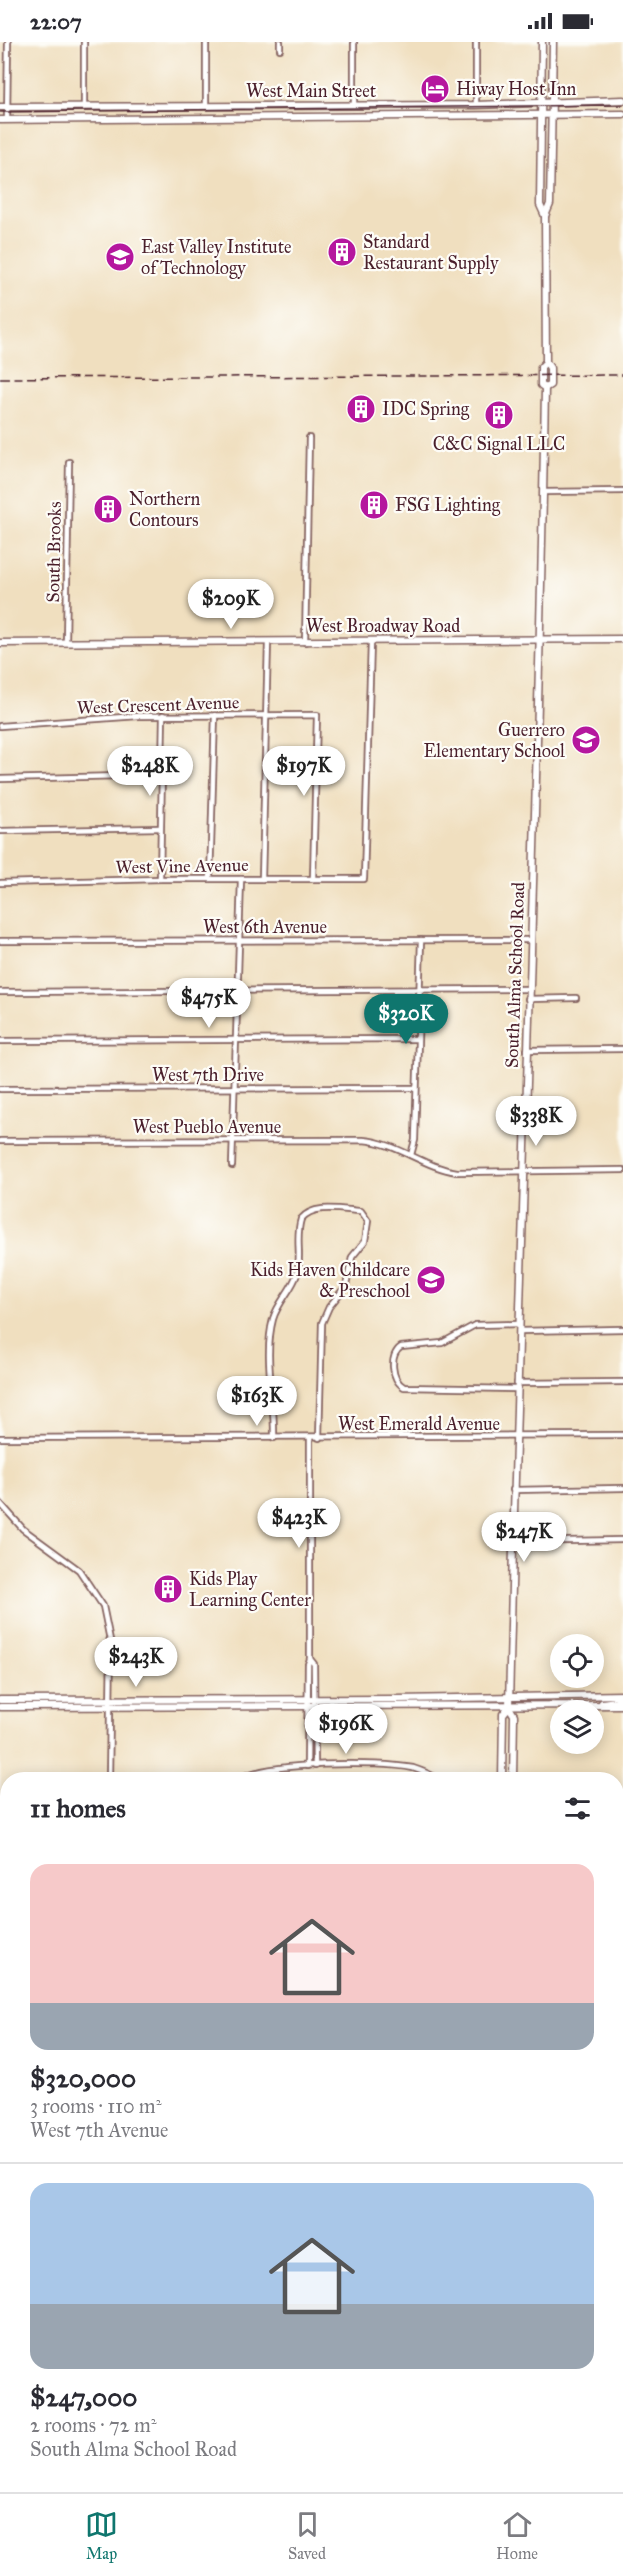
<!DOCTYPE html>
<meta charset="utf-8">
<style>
body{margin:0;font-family:"IM FELL Great Primer",serif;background:#f2f2f3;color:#2b2b33;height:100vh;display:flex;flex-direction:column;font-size:22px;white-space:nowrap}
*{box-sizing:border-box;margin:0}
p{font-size:20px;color:#7c7c81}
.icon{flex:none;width:33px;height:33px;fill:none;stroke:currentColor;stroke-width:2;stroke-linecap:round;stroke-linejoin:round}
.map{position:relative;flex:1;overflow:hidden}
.details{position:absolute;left:0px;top:1730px;width:624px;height:722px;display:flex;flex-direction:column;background:#fff;border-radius:24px 24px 0 0;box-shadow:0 3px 15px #0003}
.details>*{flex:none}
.buttons{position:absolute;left:550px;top:1592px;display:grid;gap:12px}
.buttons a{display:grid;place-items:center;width:54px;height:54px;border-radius:50%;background:#fff;box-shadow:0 3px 15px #0003;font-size:30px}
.price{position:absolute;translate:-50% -51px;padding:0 14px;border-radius:21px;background:#fff;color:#222;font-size:20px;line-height:39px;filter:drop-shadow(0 2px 3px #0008)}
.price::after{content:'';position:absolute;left:50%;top:36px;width:18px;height:14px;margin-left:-9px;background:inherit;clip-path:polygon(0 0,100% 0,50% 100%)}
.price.current{background:#0f766e;color:#fff}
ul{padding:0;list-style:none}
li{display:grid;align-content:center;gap:12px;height:318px;padding:0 30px}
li+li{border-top:2px solid #e1e1e2}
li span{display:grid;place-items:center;height:186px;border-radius:18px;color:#555}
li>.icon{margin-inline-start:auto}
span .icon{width:108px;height:108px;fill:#fffc;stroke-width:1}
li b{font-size:26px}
h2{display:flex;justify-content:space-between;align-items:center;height:72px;padding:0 30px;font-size:26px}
.status{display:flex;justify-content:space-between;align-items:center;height:42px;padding:0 30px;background:#fff;direction:ltr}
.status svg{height:16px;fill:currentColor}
.menu{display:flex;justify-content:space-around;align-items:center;height:84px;border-top:2px solid #e1e1e2;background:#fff;font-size:16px;color:#7c7c81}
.menu a{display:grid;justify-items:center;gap:3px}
.menu .current{color:#0f766e}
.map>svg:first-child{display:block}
.green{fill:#9dde94;stroke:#747e60;stroke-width:1.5}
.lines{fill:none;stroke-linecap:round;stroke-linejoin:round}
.stream{stroke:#55b8d4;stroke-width:1.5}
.minor-casing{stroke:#84625f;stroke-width:8}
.major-casing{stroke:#84625f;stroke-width:9}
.highway-casing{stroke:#84625f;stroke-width:10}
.minor{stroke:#fff;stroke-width:4.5}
.major{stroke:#fff;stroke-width:6}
.highway{stroke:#fff;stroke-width:7}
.tram{stroke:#4a1f2b;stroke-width:1.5}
.rail{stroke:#4a1f2b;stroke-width:1.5;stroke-dasharray:9 4.5;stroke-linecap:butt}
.labels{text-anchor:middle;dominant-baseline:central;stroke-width:4.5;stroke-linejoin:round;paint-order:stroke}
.poi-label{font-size:18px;fill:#4a1f2b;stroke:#fdfcf7;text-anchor:start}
.street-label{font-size:18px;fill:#4a1f2b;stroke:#fdfcf7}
</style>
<div class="status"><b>22:07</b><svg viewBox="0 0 49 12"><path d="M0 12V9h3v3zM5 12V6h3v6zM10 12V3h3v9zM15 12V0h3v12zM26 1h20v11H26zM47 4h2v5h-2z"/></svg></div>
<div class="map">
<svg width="623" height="2450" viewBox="0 0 623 2450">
<rect width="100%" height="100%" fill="#fdfcf7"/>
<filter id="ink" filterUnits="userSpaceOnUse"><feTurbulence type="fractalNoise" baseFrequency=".0167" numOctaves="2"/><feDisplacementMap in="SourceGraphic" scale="12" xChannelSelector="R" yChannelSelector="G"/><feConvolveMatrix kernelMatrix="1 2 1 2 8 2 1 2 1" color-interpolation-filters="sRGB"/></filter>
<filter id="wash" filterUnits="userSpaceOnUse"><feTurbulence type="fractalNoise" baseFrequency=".008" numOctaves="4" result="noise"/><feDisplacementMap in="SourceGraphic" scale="24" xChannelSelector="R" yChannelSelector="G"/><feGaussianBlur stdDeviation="1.35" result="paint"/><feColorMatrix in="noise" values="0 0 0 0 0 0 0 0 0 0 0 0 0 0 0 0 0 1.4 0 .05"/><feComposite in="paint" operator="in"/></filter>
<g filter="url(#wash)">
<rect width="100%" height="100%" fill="#f0dfbf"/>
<!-- green -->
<rect class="green" x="0" y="1980" width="7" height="75"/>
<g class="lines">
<!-- stream -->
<g class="stream">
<path d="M616,2118L623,2120"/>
<path d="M0,2148H8"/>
</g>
</g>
</g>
<g filter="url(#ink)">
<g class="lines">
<!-- minor casing -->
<g class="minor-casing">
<g id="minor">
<path d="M206,0V64"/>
<path d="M280,0V7"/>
<path d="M476,0V63"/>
<path d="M354,64V0"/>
<path d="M84,65V0"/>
<path d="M7,78L8,0"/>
<path d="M544,450L623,449"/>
<path d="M305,600L309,396"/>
<path d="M66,601L69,420"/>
<path d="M0,684L138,674L317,673L313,837"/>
<path d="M0,737L162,733"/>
<path d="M0,789L160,786"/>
<path d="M160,837L163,673"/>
<path d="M210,837L215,673"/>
<path d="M262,837L268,600"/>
<path d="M0,841L160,837H364L371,600"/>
<path d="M0,899L531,898"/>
<path d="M0,950L529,947"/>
<path d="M528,957L576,956"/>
<path d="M0,999L418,997"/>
<path d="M527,1008L623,1007"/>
<path d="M0,1047L416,1046"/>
<path d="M0,1099L363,1098C398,1101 423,1125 457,1130L623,1128"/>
<path d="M411,1113L415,1098L421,898"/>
<path d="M232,1124L241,837"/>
<path d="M519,1289L623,1287"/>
<path d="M517,1341L623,1340"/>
<path d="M516,1347L404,1345C391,1338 389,1313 401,1305L442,1301L475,1283L519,1282"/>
<path d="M0,1396L623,1393"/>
<path d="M274,1396C275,1357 263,1315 273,1277C278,1260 292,1248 297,1232C302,1214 295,1195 301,1177C314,1161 342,1168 361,1169L368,1179L365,1199L352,1215L346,1244L329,1265L322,1281L319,1396"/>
<path d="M513,1448L623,1446"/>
<path d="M0,1461L23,1487L79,1528L103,1564L111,1603L109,1737"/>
<path d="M512,1500L623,1498"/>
<path d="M310,1617L314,1622L315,1724"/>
<path d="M307,1724L308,1622L310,1617V1396"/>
<path d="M238,1737C268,1720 378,1719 413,1726C422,1729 430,1732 438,1737"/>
<path d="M616,1867L623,1868"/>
<path d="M616,2022L623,2023"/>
<path d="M0,2357L8,2356"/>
<path d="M616,2366H623"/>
<path d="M256,2444L258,2450"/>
<path d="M572,2444L576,2450"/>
<path d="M9,2450V2449"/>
<path d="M79,2450L96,2444"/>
</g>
</g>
<!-- major casing -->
<g class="major-casing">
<g id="major">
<path d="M542,0L540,163L545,174"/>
<path d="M0,65L476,63L623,58"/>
<path d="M0,78L623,72"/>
<path d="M545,346L541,343V325L546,320"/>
<path d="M0,601L623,597"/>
<path d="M0,1658L398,1657L623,1653"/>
<path d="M602,1661L623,1658"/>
<path d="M0,1665L623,1663"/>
<path d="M502,1737L503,1672L509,1665"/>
<path d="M513,1737L514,1673L509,1665C519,1225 538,786 545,346L550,343V326L546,320L545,174L550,162L553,0"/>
<path d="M427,2450L431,2444"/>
<path d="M438,2450L442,2444"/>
</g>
</g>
<!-- highway casing -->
<g class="highway-casing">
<g id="highway">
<path d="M616,2152H623"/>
<path d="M616,2173H623"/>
<path d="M0,2178H8"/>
<path d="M616,2197H623"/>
<path d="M0,2201H8"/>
<path d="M616,2221H623"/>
</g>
</g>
<!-- minor -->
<use href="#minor" class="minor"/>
<!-- major -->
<use href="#major" class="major"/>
<!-- highway -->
<use href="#highway" class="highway"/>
<!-- tram -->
<path class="tram" d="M0,70L623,63"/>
<!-- rail -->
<path class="rail" d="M0,336L623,333"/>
</g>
</g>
<!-- icons -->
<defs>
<g id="hotel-disc" transform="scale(1.5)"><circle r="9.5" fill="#b5179e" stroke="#fdfcf7"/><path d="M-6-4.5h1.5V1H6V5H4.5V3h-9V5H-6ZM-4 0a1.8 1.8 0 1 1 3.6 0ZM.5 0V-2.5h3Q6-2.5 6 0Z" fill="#fff"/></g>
<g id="building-disc" transform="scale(1.5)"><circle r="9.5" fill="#b5179e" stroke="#fdfcf7"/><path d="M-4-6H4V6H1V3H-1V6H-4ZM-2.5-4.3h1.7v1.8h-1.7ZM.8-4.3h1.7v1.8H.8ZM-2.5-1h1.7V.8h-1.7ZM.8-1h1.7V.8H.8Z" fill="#fff"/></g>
<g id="school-disc" transform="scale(1.5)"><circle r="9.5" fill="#b5179e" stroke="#fdfcf7"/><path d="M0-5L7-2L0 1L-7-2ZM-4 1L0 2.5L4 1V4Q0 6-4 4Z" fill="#fff"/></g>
</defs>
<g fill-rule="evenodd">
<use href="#hotel-disc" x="435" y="47"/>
<use href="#building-disc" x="342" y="210"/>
<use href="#school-disc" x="120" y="215"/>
<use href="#building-disc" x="361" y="367"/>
<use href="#building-disc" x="499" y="373"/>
<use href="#building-disc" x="374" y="463"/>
<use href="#building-disc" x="108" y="467"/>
<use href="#school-disc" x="586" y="698"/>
<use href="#school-disc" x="431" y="1238"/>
<use href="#building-disc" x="168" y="1547"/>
</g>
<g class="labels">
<!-- poi labels -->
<g class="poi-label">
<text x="456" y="47">Hiway Host Inn</text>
<text x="363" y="200">Standard<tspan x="363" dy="21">Restaurant Supply</tspan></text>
<text x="141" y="205">East Valley Institute<tspan x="141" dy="21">of Technology</tspan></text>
<text x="382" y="367">IDC Spring</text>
<text x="499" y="402" text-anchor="middle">C&amp;C Signal LLC</text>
<text x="129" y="457">Northern<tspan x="129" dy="21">Contours</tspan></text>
<text x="395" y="463">FSG Lighting</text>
<text x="565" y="688" text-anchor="end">Guerrero<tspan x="565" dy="21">Elementary School</tspan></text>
<text x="410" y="1228" text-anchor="end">Kids Haven Childcare<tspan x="410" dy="21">&amp; Preschool</tspan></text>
<text x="189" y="1537">Kids Play<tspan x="189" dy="21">Learning Center</tspan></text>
</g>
<!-- street labels -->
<g class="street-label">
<text x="311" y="49">West Main Street</text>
<text transform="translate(54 510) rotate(-89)">South Brooks</text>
<text x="383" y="584">West Broadway Road</text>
<text transform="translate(158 663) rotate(-2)">West Crescent Avenue</text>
<text transform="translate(182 824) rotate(-1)">West Vine Avenue</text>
<text x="265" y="885">West 6th Avenue</text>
<text transform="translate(515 933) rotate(-88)">South Alma School Road</text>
<text x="208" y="1033">West 7th Drive</text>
<text x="207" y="1085">West Pueblo Avenue</text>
<text x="419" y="1382">West Emerald Avenue</text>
</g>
</g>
</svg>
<div class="buttons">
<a><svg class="icon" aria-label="locate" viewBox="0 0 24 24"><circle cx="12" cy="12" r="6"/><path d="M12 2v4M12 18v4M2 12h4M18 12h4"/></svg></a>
<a><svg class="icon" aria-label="layers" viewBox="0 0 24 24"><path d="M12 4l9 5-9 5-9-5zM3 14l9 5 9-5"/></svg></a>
</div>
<b class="price" style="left:231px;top:588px">$209K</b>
<b class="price" style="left:150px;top:755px">$248K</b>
<b class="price" style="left:304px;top:755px">$197K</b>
<b class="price" style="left:209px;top:987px">$475K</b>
<b class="price current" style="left:406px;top:1003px">$320K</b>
<b class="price" style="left:536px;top:1105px">$338K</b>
<b class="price" style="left:257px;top:1385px">$163K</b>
<b class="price" style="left:299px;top:1507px">$423K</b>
<b class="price" style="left:524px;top:1521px">$247K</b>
<b class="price" style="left:136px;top:1646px">$243K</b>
<b class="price" style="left:346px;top:1713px">$196K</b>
<section class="details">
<h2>11 homes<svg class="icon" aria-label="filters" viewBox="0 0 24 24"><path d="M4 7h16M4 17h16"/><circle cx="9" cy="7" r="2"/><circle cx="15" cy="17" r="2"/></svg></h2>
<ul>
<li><span style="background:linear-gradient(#f6c9c9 75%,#9aa5b1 0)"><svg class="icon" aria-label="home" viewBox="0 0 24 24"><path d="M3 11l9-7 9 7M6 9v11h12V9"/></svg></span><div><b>$320,000</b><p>3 rooms · 110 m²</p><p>West 7th Avenue</p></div></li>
<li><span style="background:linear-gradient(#a9c7e8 65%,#9aa5b1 0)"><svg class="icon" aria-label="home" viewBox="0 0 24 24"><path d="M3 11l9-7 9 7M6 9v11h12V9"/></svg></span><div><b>$247,000</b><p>2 rooms · 72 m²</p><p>South Alma School Road</p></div></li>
</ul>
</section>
</div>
<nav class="menu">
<a class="current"><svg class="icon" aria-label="map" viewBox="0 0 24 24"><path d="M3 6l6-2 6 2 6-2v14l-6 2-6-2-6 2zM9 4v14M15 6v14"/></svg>Map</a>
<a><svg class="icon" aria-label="saved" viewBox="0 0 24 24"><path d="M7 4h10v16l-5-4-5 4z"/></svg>Saved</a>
<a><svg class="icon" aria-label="home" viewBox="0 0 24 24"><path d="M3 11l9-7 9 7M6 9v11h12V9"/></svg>Home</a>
</nav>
